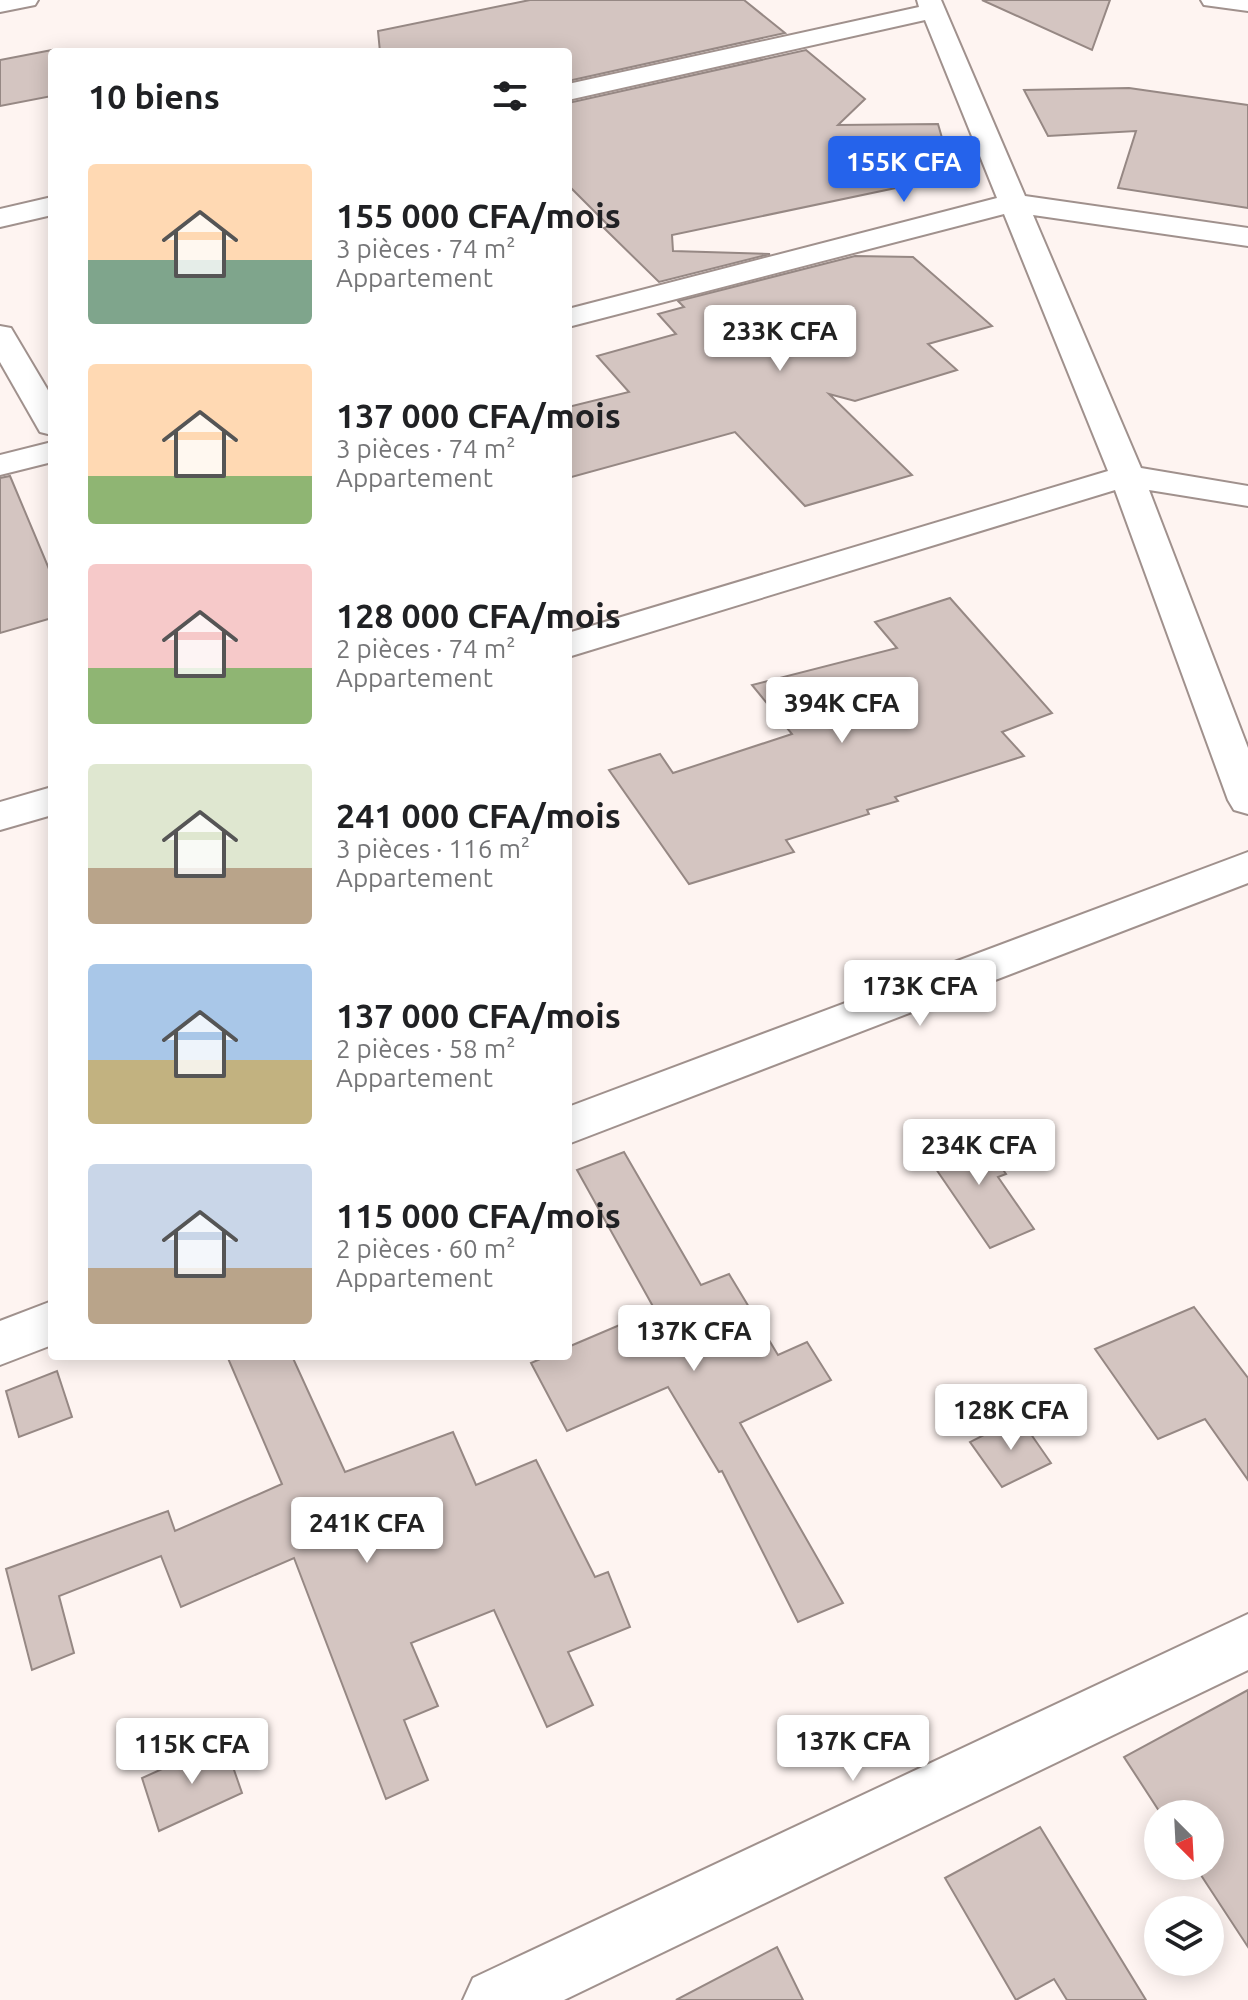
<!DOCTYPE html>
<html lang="fr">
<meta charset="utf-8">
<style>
body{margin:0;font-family:Ubuntu,sans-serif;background:#f6f6f6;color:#202124;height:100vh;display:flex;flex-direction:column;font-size:30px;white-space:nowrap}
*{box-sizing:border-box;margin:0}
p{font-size:26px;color:#757577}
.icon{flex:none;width:44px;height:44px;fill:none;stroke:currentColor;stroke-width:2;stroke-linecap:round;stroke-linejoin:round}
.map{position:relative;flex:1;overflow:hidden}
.panel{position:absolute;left:48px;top:48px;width:524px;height:1312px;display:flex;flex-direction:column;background:#fff;border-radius:8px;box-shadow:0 4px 20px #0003}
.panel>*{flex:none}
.needle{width:52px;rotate:156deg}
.tools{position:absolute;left:1144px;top:1800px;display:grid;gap:16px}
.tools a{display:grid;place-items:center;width:80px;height:80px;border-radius:50%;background:#fff;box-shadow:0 4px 20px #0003;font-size:40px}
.price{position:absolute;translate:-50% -68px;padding:0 18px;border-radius:8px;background:#fff;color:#222;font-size:26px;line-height:52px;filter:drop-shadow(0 2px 4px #0008)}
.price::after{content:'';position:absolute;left:50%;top:48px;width:24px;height:18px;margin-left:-12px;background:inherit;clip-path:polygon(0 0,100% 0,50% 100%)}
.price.selected{background:#2563eb;color:#fff}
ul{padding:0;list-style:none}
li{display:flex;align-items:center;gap:24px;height:200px;padding:0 40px}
li span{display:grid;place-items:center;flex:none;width:224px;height:160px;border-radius:8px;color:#555}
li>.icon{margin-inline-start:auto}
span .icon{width:96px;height:96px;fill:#fffc;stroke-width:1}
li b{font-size:34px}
h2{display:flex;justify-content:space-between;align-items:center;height:96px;padding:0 40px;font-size:34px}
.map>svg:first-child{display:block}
.building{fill:#d4c5c1;stroke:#968884;stroke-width:2}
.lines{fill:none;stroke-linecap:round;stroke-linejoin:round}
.minor-casing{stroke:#a0918d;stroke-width:4}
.secondary-casing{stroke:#a0918d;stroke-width:4}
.minor{fill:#fff;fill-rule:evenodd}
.secondary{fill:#fff;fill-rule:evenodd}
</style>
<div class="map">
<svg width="1248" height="2000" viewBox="0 0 1248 2000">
<rect width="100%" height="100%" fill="#fef4f1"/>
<!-- building -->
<g class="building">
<path d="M530,0H744L785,33L568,81V52H380L378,31Z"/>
<path d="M982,0H1110L1092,50Z"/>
<path d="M52,50V96L0,106V60Z"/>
<path d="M806,50L865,99L838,125L938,124L953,176L672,235L673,251L770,254L659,282L604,228L609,226L568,185V103Z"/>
<path d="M1129,88L1248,105V208L1118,188L1136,131L1048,136L1024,90Z"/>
<path d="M855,256L913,257L992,326L928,344L957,370L855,401L829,394L912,475L805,506L735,432L568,478V407L629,392L597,356L676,334L658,314L684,307L678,301Z"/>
<path d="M10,476L52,576V618L0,633V478Z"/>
<path d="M950,598L1052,713L1002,732L1024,756L895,797L898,801L867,810L869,814L786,840L794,852L689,884L609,770L660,754L673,773L792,734L752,685L897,648L875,622Z"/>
<path d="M975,1130L1006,1174L998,1177L1034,1229L990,1248L923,1150Z"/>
<path d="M624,1152L701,1285L729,1274L778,1355L807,1342L831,1380L740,1423L843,1603L798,1622L722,1471L719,1472L668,1387L567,1431L531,1363L547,1356H568V1347L655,1310L577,1170Z"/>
<path d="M1194,1307L1248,1378V1480L1205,1419L1158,1439L1095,1349Z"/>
<path d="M227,1356H292L345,1472L453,1432L476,1485L536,1460L595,1577L608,1572L630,1627L568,1652L593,1705L547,1727L494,1610L411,1643L438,1706L404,1720L428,1780L386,1799L294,1558L181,1607L161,1556L59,1596L74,1653L32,1670L6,1569L168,1511L175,1531L282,1484Z"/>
<path d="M57,1371L72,1417L19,1437L6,1391Z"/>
<path d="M1019,1417L1051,1463L1002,1487L970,1442Z"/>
<path d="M1248,1690V1947L1195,1866H1210V1814H1161L1124,1757Z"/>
<path d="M224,1741L242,1793L159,1831L142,1778Z"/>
<path d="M1040,1827L1146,2000H1067L1054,1979L1016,2000L945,1878Z"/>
<path d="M777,1947L803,2000H676Z"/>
</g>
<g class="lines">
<!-- minor casing -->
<g class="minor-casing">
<g id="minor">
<path d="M0,0H38L35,5L0,12Z"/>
<path d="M917,0H941L1025,196L1248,228V246L1033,215L1141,468L1248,486V506L1149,490L1248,748V814L1234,810L1228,800L1115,490L568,657V633L1108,471L1004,214L568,327V309L997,198L925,20L568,100V84L919,7Z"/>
<path d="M52,197V215L0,227V209Z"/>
<path d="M0,326L11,328L52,397V435L40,432L0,362Z"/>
<path d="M52,442V462L0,475V455Z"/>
<path d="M52,787V815L0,830V802Z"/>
<path d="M1248,852V883L568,1144V1107Z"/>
<path d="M52,1301V1345L0,1365V1321Z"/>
<path d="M1248,1614V1670L564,2000H463L473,1978Z"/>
</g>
</g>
<!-- secondary casing -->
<g class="secondary-casing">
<path id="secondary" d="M1201,0H1248V11L1204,5Z"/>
</g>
<!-- minor -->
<use href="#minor" class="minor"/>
<!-- secondary -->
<use href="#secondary" class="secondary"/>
</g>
</svg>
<div class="tools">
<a><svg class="needle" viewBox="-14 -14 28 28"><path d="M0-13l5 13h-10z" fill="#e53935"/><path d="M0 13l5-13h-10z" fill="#757577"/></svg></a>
<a><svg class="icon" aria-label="layers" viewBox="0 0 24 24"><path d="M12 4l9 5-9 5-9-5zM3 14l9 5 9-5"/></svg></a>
</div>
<b class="price selected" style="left:904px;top:204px">155K CFA</b>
<b class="price" style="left:780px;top:373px">233K CFA</b>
<b class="price" style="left:842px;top:745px">394K CFA</b>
<b class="price" style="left:920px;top:1028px">173K CFA</b>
<b class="price" style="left:979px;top:1187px">234K CFA</b>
<b class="price" style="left:694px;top:1373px">137K CFA</b>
<b class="price" style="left:1011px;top:1452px">128K CFA</b>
<b class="price" style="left:367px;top:1565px">241K CFA</b>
<b class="price" style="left:853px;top:1783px">137K CFA</b>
<b class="price" style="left:192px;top:1786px">115K CFA</b>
<section class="panel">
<h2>10 biens<svg class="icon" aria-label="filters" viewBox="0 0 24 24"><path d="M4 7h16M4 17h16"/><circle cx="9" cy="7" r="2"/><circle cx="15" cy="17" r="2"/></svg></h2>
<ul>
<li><span style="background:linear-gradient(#ffd9b3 60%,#7fa58c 0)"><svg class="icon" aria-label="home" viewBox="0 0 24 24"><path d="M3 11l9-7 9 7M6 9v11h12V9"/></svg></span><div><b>155 000 CFA/mois</b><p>3 pièces · 74 m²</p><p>Appartement</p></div></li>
<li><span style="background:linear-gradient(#ffd9b3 70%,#8fb573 0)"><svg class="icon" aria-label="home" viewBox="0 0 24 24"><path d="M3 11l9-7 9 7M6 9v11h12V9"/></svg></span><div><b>137 000 CFA/mois</b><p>3 pièces · 74 m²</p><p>Appartement</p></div></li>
<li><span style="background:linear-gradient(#f6c9c9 65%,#8fb573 0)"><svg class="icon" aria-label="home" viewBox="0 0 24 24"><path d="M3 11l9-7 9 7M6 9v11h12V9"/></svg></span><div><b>128 000 CFA/mois</b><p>2 pièces · 74 m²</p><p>Appartement</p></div></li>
<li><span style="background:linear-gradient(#dfe7d0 65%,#b9a48a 0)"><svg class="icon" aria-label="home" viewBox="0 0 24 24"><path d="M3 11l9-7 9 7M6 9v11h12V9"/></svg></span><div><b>241 000 CFA/mois</b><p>3 pièces · 116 m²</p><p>Appartement</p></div></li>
<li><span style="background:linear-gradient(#a9c7e8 60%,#c2b280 0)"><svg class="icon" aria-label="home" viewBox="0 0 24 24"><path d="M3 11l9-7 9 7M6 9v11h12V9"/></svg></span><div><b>137 000 CFA/mois</b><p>2 pièces · 58 m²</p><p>Appartement</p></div></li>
<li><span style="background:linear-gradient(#c9d6e8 65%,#b9a48a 0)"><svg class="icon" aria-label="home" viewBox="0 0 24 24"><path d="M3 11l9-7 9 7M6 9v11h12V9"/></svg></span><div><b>115 000 CFA/mois</b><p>2 pièces · 60 m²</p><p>Appartement</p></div></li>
</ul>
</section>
</div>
